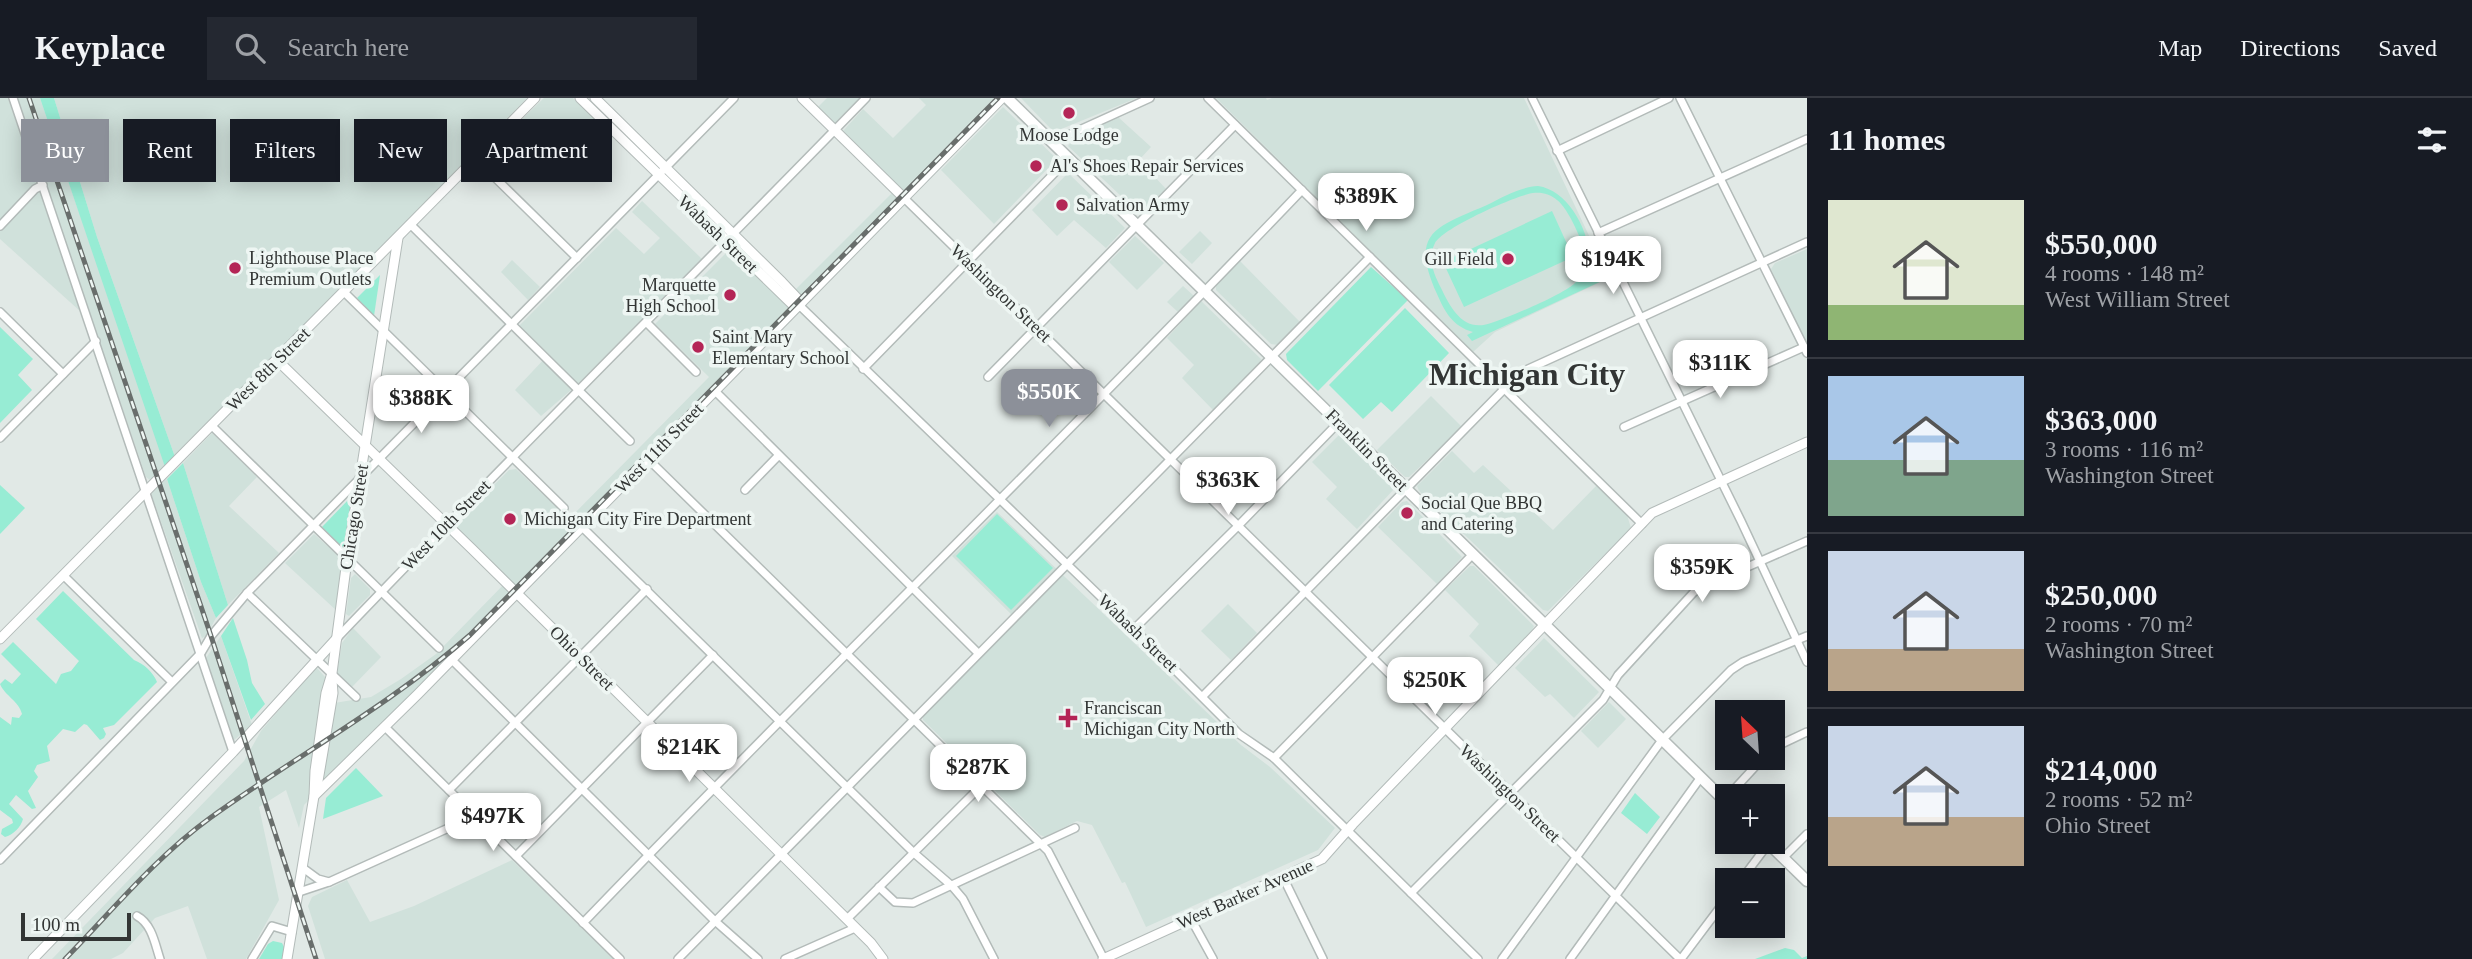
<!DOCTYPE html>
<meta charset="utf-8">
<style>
body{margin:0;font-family:"Times New Roman",serif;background:#242831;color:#f1f3f6;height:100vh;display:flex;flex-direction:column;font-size:26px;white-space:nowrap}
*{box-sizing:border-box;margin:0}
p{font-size:23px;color:#9ea1a6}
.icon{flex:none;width:38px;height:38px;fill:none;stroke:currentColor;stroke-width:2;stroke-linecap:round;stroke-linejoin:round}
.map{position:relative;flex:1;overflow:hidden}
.panel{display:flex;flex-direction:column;background:#171b24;width:665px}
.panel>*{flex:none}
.hud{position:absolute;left:21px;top:21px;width:665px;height:63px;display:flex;gap:14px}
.needle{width:46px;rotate:335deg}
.fabs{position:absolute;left:1715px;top:602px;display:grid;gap:14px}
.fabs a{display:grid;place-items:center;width:70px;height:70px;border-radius:0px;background:#171b24;box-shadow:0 4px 18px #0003;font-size:35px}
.scale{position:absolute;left:21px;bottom:18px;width:110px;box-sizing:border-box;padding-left:7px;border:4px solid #323534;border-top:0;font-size:19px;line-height:24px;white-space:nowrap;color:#323534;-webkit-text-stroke:5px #eef6f3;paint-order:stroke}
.price{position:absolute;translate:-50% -60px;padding:0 16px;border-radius:14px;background:#fff;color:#222;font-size:23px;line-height:46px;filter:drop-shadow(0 2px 4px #0008)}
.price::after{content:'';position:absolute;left:50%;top:42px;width:21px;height:16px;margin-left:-10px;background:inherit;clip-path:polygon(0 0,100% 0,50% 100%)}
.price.on{background:#8c9099;color:#fff}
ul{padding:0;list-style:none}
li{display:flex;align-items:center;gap:21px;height:175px;padding:0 21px}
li+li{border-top:2px solid #363941}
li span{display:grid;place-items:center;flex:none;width:196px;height:140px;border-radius:0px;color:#555}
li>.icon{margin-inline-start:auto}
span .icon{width:84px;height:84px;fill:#fffc;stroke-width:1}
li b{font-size:30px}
h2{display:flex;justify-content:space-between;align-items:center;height:84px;padding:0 21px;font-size:30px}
.pill{padding:0 24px;border-radius:0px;background:#171b24;box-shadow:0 4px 18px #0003;font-size:24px;line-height:63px}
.pill.on{background:#8c9099;color:#fff}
header{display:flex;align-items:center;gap:42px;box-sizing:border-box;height:98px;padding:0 35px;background:#171b24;border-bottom:2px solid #363941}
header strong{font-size:33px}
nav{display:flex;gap:38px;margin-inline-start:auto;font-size:24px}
.search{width:490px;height:63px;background:#242831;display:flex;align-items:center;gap:18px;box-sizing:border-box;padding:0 24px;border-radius:0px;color:#9ea1a6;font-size:26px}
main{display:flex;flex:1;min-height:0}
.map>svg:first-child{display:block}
.built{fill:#d0e1db}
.green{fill:#97ecd4;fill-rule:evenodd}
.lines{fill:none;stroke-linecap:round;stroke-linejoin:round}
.minor-casing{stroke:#b3bbb9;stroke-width:10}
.tertiary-casing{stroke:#b3bbb9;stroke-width:11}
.secondary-casing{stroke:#b3bbb9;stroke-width:13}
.minor{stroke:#fff;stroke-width:7}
.tertiary{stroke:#fff;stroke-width:9}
.secondary{stroke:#fff;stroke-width:10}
.rail-casing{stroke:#696e6c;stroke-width:5}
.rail{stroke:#eef6f3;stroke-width:2.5;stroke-dasharray:8;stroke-linecap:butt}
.poi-dot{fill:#b42556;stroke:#eef6f3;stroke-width:2.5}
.labels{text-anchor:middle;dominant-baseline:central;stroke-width:7;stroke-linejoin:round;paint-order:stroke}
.poi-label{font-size:18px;fill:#323534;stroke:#eef6f3;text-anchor:start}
.street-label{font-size:18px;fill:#323534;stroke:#eef6f3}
.town-label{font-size:32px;font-weight:bold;fill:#323534;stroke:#eef6f3}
</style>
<header>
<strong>Keyplace</strong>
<div class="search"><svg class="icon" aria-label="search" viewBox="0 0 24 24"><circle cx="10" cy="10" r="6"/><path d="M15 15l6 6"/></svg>Search here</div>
<nav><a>Map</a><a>Directions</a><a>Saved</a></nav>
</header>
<main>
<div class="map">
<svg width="1807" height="861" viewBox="0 0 1807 861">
<rect width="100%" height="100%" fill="#e1e9e6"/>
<!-- built -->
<g class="built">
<path d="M0,0H8L80,213L0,141Z"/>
<path d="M16,0H40L160,350L165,369L150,382L146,379Z"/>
<path d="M54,0H527L175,359L97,139Z"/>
<path d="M544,0H573L607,33L562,78L513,30Z"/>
<path d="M827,0H860L834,26L817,10Z"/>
<path d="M919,0H1001L304,707L299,730L286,692L259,709L279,802L246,861H207L188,808L155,820L123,855L111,861H52L244,663L261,633L316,569L326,580L322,607L371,599L401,581L436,556L509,481L457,430L458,423L509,372L516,371L569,421L709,279L655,226L729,152L784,203L898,89L843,33L863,11L893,40L926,7Z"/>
<path d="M1021,0H1137L1054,34Z"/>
<path d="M1216,0H1266L1267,2L1272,0H1524L1609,180L1495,234L1473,254Z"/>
<path d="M1003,9L1057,61L994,126L941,72Z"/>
<path d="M1118,19L1151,49L1139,62L1166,91L1139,115L1068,48L1077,38Z"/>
<path d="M1068,75L1125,130L1106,150L1074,122L1057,138L1032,112Z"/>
<path d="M642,103L702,161L578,286L541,318L515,292L548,257L519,228L616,130L644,156L660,140L632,114Z"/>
<path d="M1200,133L1212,145L1192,166L1179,154Z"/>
<path d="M1135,138L1164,165L1137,192L1109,164Z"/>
<path d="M1807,151V246L1771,171L1775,165Z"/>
<path d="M512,162L540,189L528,202L501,174Z"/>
<path d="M1240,163L1300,224L1278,247L1271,246L1216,192V186Z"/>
<path d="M1183,188L1194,198L1178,214L1167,204Z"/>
<path d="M1201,203L1261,261L1260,265L1213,312L1182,280L1194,267L1167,240Z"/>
<path d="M1431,298L1462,329L1409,379H1405L1377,352Z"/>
<path d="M212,335L257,379L229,408L279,455L228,507L183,365Z"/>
<path d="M1339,337L1394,391L1357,431L1326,401L1337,389L1312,364Z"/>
<path d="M1452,353L1474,375L1483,367L1553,432L1597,387L1627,417L1631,430L1548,513L1543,512L1419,393L1417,388Z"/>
<path d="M167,381L201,484L216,520L206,538L202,540L152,398V393Z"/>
<path d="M1407,403L1462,459L1437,486L1378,429L1402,404Z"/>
<path d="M997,414L1241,647L1270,669L1335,730L1318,752L1146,829L1125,784L1122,785L1092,727L1077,723L1045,739L1040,737L923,622V618L1017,522L952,458Z"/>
<path d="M314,436L343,462L337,513L285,465Z"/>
<path d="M1470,468H1474L1534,528L1530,537L1499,568L1469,538L1479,526L1445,492Z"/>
<path d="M355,476L370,491V497L349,518L346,516L351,480Z"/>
<path d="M1228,506L1257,535L1231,562L1201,533Z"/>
<path d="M353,530L381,559L351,590L337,575L342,545Z"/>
<path d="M221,538L252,627L234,642L206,560Z"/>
<path d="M1544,540L1599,594L1574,620L1550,596L1545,599L1515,570Z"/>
<path d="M1609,604L1626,621L1598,650L1581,633Z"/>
<path d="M512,762L613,861H325L308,808L312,799L347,782L370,824L414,808Z"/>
</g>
<!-- green -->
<g class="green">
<path d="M40,0H54L97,139L175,359L165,369Z"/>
<path d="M1538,88C1574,93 1599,151 1587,182L1603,175L1606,181L1472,243L1467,237L1473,234C1452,228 1445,214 1437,196C1409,134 1436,129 1487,107C1503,99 1520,89 1538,88ZM1533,95C1542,94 1550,96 1557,102C1568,110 1584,145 1585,158C1586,167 1583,176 1577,183C1566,196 1509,219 1491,225C1464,235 1451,211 1441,190C1434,176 1427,161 1435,145C1443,130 1514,98 1533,95Z"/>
<path d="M1552,113L1573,159L1464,209L1443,164Z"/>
<path d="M1371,169L1408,202L1318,293L1287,262L1286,256Z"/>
<path d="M380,177L374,218L357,200Z"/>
<path d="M1405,210L1449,255L1392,314L1381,304L1363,321L1329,287Z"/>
<path d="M0,229L33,261L18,277L32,292L0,325Z"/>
<path d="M183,365L228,507L216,520L201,484L167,381Z"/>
<path d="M0,387L25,410L0,436Z"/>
<path d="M350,400L352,402L345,448L342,449L322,429Z"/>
<path d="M997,416L1053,470L1011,512L956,458Z"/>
<path d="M63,493L134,562C144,566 153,574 157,584L114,627L103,630L106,636L104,640L100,642L87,627L84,626L75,634L63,631L47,648L50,663L37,667L34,673L38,679L28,693L36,710L32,711L16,697L9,706L23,721C21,729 13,737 5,739L1,736L2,731L13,725L12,721L0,712V619L11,627L12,619L19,620L22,616C19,603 5,598 0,586L5,581L12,586L21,576L1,556L13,544L56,586L61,576L71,573L79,563L36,521Z"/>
<path d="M233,520L247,562L252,585L265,606L251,622L221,538Z"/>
<path d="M356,670L383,698L323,721L326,700Z"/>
<path d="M1635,695L1660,719L1647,736L1621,715Z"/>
<path d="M273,843L282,845L284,849L283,861H259L268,846Z"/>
<path d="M1785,850L1794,852L1802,860L1807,858V861H1755Z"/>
</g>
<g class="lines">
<!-- minor casing -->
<g class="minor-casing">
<g id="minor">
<path d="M13,0L233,654"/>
<path d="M1208,0L1642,426"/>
<path d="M1532,0L1741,423L1807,564"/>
<path d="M1680,0L1807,255"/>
<path d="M1053,44L1150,0"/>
<path d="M1557,53L1669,0"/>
<path d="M475,60L577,160"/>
<path d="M904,100L1680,861"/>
<path d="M410,126L630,343"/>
<path d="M0,128L35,91L43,87"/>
<path d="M1598,135L1807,41"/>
<path d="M344,194L564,410"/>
<path d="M800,208L1134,531L1239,636L1274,660L1478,861"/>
<path d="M0,214L63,276"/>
<path d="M647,225L696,274"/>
<path d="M863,271L1069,60"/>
<path d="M988,279L1235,27"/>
<path d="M715,293L978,555"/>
<path d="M212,328L439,550"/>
<path d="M1624,329L1804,249"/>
<path d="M0,340L96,243"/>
<path d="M648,361L1048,753L1104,861"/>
<path d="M745,392L778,358"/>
<path d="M582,429L914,755L952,788L963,801L994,861"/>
<path d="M63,477L172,584"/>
<path d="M247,495L356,599"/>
<path d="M1134,531L1238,428L1339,324"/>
<path d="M338,539C512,357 691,180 866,0"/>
<path d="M451,561L715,823L758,861"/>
<path d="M1203,598L1514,281L1526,272L1807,144"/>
<path d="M385,629L620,861"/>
<path d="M1773,650L1807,634"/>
<path d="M1274,660L1473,456"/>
<path d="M449,692L647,491"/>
<path d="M1728,698L1763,660"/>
<path d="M516,758L713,557"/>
<path d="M1783,760L1807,736"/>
<path d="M0,762L201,555L211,538L247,495L734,0"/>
<path d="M303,770L318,781L329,784"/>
<path d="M1283,779L1323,861"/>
<path d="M1741,782L1769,745"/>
<path d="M879,789L895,804L913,805L1075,730"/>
<path d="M299,794L329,784L475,718"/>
<path d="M1411,795L1603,602L1618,577L1694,494L1706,487L1807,443"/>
<path d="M137,818C152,826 155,846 160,861"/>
<path d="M847,821L980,689"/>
<path d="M1191,821L1213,861"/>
<path d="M583,825C820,578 1066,340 1302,92"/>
<path d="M252,861L272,828L292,834"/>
<path d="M678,861L1370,159"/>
<path d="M785,861L855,830"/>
<path d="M1502,861L1662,642L1731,572L1743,564L1807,538"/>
<path d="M1570,861L1701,679"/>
<path d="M1681,861L1727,800"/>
</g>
</g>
<!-- tertiary casing -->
<g class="tertiary-casing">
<g id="tertiary">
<path d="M580,0L794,208H800"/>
<path d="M595,0L782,184L799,202L800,208"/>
<path d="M802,0L904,100"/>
<path d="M277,262L472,451L871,845L883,861"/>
<path d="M0,541L535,0"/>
<path d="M318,683L333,595L332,582"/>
<path d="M314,698L418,596L1002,0"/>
<path d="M33,861L233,654L337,540"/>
<path d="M287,861L314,698L315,673L326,595L332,575L347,462L398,140"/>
<path d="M1103,861L1322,761L1353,726L1652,415L1807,344"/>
</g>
</g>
<!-- secondary casing -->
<g class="secondary-casing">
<g id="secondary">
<path d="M1007,0L1727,705"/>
<path d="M1767,744L1807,783"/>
</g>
</g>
<!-- minor -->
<use href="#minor" class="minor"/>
<!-- tertiary -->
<use href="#tertiary" class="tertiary"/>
<!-- secondary -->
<use href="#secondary" class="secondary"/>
<!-- rail casing -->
<g class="rail-casing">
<g id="rail">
<path d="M29,0L211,538L316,861"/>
<path d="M65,861C111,814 156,759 210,720C296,658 389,608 470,537L998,0"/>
</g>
</g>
<!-- rail -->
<use href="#rail" class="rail"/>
</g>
<!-- markers -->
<g class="poi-dot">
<circle cx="1069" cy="15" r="7"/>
<circle cx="1036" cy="68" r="7"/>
<circle cx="1062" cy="107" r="7"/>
<circle cx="1508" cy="161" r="7"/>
<circle cx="235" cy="170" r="7"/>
<circle cx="730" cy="197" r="7"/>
<circle cx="698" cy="249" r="7"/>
<circle cx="1407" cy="415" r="7"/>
<circle cx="510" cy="421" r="7"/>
<path d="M1064.5 609.5h7v7h7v7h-7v7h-7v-7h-7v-7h7z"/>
</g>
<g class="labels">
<!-- poi labels -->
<g class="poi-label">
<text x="1069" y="37" text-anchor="middle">Moose Lodge</text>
<text x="1050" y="68">Al's Shoes Repair Services</text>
<text x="1076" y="107">Salvation Army</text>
<text x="249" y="160">Lighthouse Place<tspan x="249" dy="21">Premium Outlets</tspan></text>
<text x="1494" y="161" text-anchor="end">Gill Field</text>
<text x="716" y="187" text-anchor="end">Marquette<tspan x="716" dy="21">High School</tspan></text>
<text x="712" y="239">Saint Mary<tspan x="712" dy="21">Elementary School</tspan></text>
<text x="1421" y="405">Social Que BBQ<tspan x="1421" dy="21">and Catering</tspan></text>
<text x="524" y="421">Michigan City Fire Department</text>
<text x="1084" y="610">Franciscan<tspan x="1084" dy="21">Michigan City North</tspan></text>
</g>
<!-- street labels -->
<g class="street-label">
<text transform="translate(718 136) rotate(44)">Wabash Street</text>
<text transform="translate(1001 195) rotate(44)">Washington Street</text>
<text transform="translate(268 271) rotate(-45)">West 8th Street</text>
<text transform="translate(659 350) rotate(-46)">West 11th Street</text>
<text transform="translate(1367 352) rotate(45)">Franklin Street</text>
<text transform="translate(354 419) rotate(-81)">Chicago Street</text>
<text transform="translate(446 427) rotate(-46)">West 10th Street</text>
<text transform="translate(1138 535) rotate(44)">Wabash Street</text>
<text transform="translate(582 560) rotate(45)">Ohio Street</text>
<text transform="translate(1510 695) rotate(44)">Washington Street</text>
<text transform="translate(1245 796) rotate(-24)">West Barker Avenue</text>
</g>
<!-- town labels -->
<g class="town-label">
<text x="1527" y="276">Michigan City</text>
</g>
</g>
</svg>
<div class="fabs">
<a><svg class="needle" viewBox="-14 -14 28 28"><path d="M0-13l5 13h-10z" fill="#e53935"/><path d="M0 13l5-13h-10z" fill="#9ea1a6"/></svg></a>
<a>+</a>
<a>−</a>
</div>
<div class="scale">100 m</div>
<b class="price" style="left:1366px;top:135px">$389K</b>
<b class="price" style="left:1613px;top:198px">$194K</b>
<b class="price" style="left:1720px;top:302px">$311K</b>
<b class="price on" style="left:1049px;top:331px">$550K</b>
<b class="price" style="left:421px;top:337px">$388K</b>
<b class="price" style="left:1228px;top:419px">$363K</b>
<b class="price" style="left:1702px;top:506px">$359K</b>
<b class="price" style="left:1435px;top:619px">$250K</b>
<b class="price" style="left:689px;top:686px">$214K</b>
<b class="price" style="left:978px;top:706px">$287K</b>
<b class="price" style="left:493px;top:755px">$497K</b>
<div class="hud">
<a class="pill on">Buy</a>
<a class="pill">Rent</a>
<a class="pill">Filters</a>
<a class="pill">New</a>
<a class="pill">Apartment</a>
</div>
</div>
<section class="panel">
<h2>11 homes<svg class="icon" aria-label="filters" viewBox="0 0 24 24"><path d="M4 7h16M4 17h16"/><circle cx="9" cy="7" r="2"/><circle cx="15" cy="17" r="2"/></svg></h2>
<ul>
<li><span style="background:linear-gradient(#dfe7d0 75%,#8fb573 0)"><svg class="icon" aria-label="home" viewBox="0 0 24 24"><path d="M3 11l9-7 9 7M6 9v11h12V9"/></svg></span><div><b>$550,000</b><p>4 rooms · 148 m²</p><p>West William Street</p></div></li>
<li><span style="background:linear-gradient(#a9c7e8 60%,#7fa58c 0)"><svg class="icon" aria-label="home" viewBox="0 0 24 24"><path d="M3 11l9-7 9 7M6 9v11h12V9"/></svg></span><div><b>$363,000</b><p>3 rooms · 116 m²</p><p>Washington Street</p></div></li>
<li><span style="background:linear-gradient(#c9d6e8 70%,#b9a48a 0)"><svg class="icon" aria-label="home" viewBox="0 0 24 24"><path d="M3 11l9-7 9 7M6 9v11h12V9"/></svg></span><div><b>$250,000</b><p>2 rooms · 70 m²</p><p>Washington Street</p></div></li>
<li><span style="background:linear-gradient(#c9d6e8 65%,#b9a48a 0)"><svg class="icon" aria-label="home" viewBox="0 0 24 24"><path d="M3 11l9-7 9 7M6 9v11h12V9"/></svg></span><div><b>$214,000</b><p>2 rooms · 52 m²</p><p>Ohio Street</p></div></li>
</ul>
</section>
</main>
